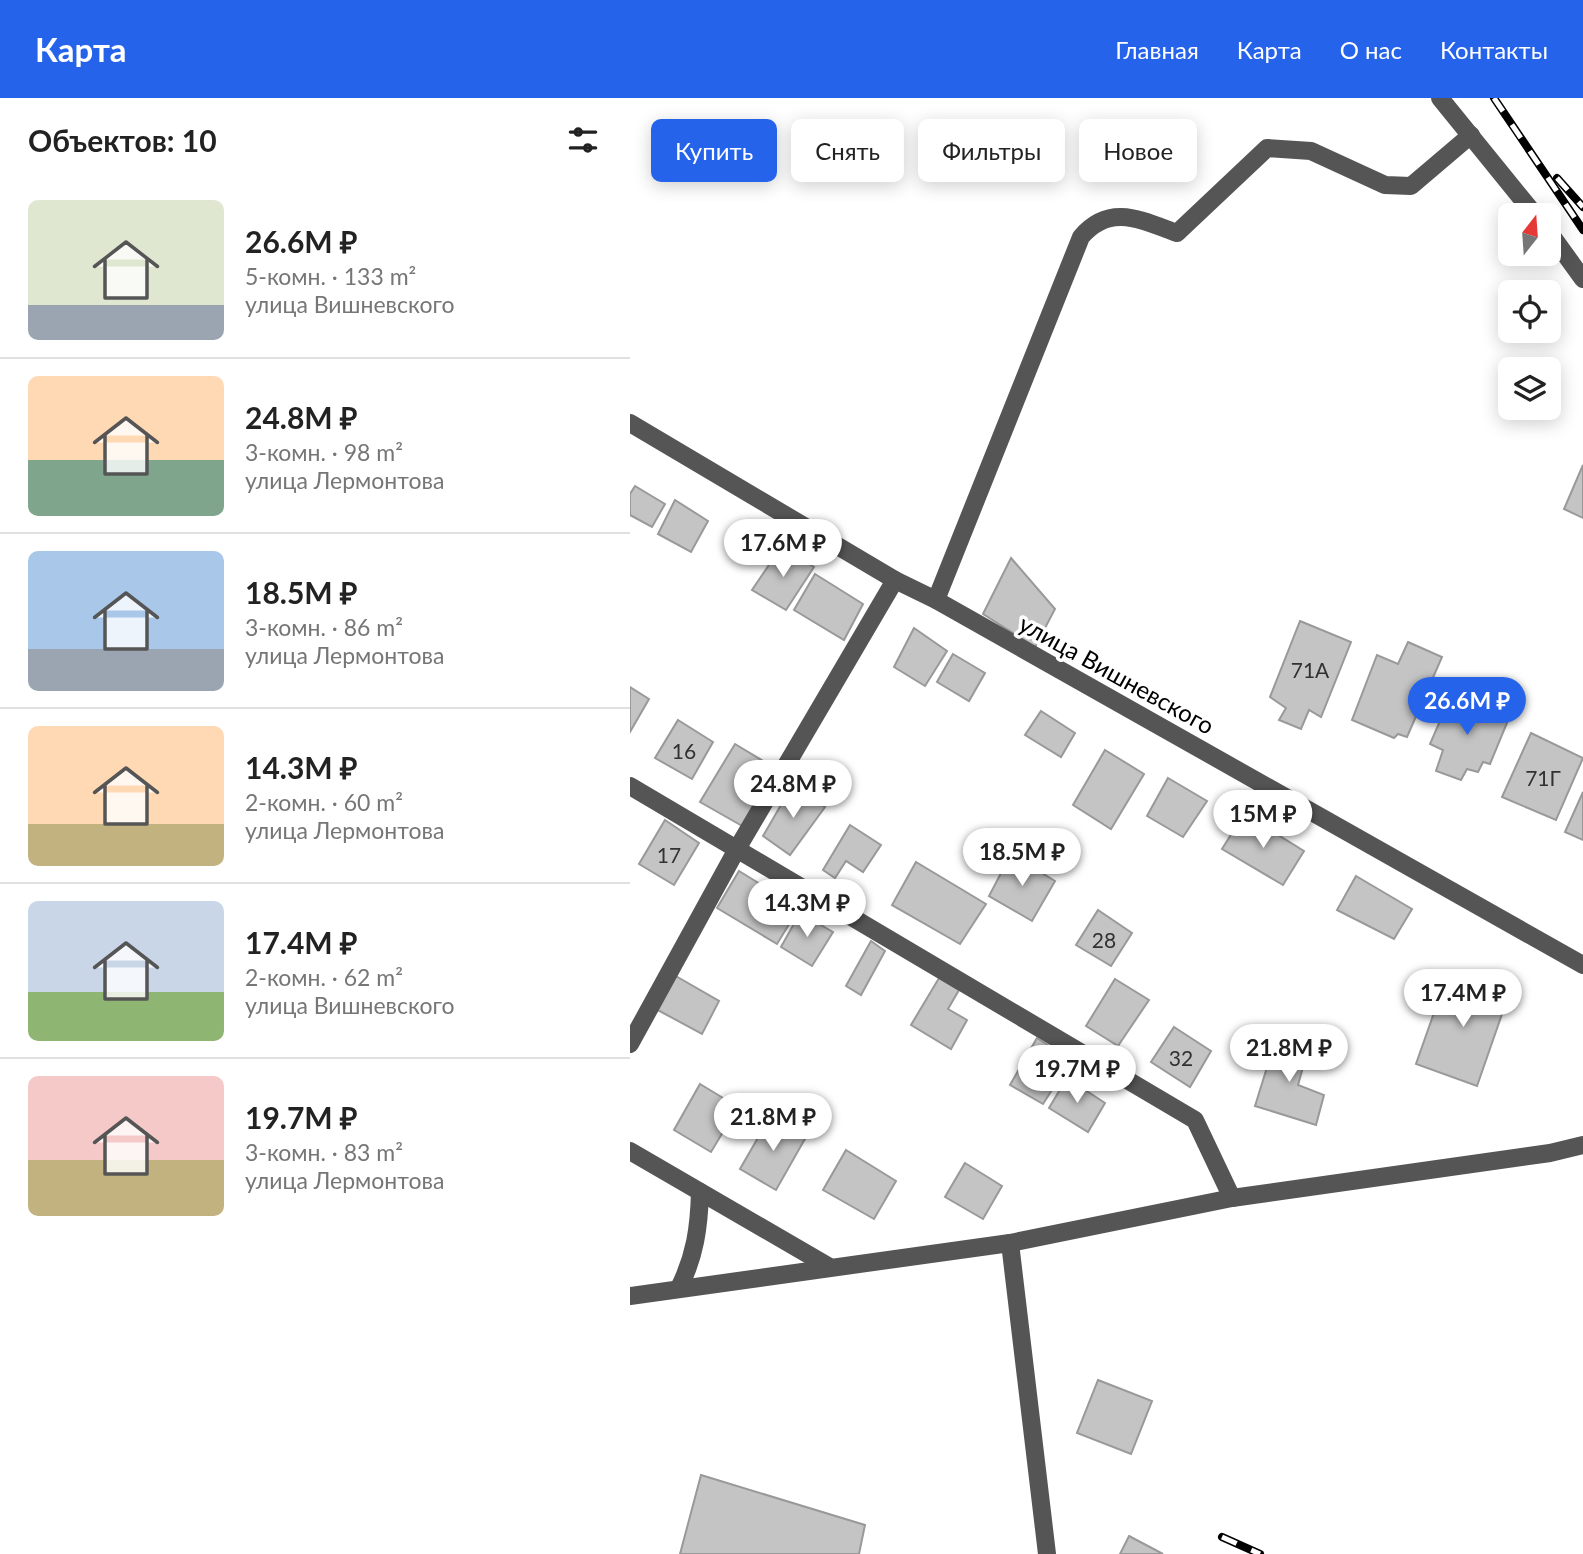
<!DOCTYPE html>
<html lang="ru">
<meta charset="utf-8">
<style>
body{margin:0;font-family:Lato,sans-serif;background:#f2f2f2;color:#222;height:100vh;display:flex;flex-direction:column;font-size:26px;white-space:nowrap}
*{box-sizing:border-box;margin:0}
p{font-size:23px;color:#767676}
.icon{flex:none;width:38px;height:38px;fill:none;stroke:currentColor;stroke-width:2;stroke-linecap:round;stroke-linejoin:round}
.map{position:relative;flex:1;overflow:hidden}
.side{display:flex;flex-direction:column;background:#fff;width:630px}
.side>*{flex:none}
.hud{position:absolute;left:21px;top:21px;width:665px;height:63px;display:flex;gap:14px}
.needle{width:46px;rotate:17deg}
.buttons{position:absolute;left:868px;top:105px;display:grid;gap:14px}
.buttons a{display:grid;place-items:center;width:63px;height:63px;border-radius:10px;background:#fff;box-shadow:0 4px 18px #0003;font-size:35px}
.price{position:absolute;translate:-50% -60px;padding:0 16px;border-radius:24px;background:#fff;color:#222;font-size:23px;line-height:46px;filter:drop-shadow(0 2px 4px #0008)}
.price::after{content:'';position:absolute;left:50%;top:42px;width:21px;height:16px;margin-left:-10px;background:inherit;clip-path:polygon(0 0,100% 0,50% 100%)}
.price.on{background:#2563eb;color:#fff}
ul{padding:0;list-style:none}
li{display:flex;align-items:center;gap:21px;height:175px;padding:0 28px}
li+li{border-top:2px solid #e0e0e0}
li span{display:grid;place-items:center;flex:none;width:196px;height:140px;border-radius:10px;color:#555}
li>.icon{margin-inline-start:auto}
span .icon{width:84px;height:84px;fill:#fffc;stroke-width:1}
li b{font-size:30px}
h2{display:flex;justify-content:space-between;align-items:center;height:84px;padding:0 28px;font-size:30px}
.chip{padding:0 24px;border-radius:10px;background:#fff;box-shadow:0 4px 18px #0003;font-size:24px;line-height:63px}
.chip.on{background:#2563eb;color:#fff}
header{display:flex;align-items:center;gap:42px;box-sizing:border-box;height:98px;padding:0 35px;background:#2563eb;color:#fff}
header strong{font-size:33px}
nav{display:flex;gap:38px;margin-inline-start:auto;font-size:24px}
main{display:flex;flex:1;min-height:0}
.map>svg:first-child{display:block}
.building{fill:#c4c4c4;stroke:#999;stroke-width:2}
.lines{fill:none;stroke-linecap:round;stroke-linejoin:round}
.minor{stroke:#555;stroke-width:18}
.rail-casing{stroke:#000;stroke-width:8}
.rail{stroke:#fff;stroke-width:5;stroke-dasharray:16;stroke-linecap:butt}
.labels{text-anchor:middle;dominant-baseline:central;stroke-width:7;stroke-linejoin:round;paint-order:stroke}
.number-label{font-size:21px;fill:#313131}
.street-label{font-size:24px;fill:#000;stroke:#fff}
</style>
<header>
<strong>Карта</strong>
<nav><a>Главная</a><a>Карта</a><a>О нас</a><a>Контакты</a></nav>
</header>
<main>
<section class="side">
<h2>Объектов: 10<svg class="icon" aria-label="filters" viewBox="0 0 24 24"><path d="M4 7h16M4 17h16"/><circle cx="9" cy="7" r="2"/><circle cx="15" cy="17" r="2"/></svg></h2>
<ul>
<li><span style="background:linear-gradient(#dfe7d0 75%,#9aa5b1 0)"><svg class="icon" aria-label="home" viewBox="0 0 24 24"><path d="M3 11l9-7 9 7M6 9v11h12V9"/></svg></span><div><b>26.6M ₽</b><p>5-комн. · 133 m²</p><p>улица Вишневского</p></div></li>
<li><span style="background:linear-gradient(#ffd9b3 60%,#7fa58c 0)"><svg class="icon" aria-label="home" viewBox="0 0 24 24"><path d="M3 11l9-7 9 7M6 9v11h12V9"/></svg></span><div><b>24.8M ₽</b><p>3-комн. · 98 m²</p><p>улица Лермонтова</p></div></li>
<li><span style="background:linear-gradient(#a9c7e8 70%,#9aa5b1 0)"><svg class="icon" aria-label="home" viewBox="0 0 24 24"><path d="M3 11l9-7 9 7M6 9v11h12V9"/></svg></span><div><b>18.5M ₽</b><p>3-комн. · 86 m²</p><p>улица Лермонтова</p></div></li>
<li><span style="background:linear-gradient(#ffd9b3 70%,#c2b280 0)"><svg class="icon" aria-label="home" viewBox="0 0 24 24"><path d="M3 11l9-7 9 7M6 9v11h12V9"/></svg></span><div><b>14.3M ₽</b><p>2-комн. · 60 m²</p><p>улица Лермонтова</p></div></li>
<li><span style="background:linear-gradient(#c9d6e8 65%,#8fb573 0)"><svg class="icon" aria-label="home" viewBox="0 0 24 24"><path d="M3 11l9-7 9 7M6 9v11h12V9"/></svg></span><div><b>17.4M ₽</b><p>2-комн. · 62 m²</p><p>улица Вишневского</p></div></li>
<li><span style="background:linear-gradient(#f6c9c9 60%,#c2b280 0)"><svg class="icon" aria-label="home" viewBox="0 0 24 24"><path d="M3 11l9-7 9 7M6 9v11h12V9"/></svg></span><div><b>19.7M ₽</b><p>3-комн. · 83 m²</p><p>улица Лермонтова</p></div></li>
</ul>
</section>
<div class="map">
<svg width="953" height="1456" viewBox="0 0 953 1456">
<rect width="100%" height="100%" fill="#fff"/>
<!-- building -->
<g class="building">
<path d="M953,367V420L934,411Z"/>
<path d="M5,388L35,406L22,429L0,417V396Z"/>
<path d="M45,402L78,423L61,454L28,436Z"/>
<path d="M151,449L184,469L156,512L122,492Z"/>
<path d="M381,460L425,511L405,549L353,516Z"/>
<path d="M185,476L233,506L214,542L164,512Z"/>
<path d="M670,523L721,544L691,619L679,612L671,631L649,622L656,610L640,599Z"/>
<path d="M284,530L317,553L295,588L264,569Z"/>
<path d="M778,544L812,559L777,639L768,636L764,640L722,622L747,557L768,566Z"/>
<path d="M323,556L355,575L339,603L307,584Z"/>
<path d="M0,589L19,601L0,634Z"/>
<path d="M822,595L879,620L860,666L853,664L848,674L837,671L831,682L806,673L813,652L800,646Z"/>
<path d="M411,613L445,635L431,659L395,637Z"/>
<path d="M48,622L83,644L62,681L25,660Z"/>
<path d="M901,635L953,660L926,722L872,699Z"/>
<path d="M105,646L148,672L114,729L70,704Z"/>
<path d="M475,652L514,676L481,731L443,707Z"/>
<path d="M538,680L577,703L553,739L517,718Z"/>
<path d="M162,688L195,709L160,757L133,738Z"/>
<path d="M953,694V742L935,734Z"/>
<path d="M614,716L674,753L653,787L592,751Z"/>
<path d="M35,722L69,745L44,787L9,766Z"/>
<path d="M220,727L251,747L233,774L216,763L205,780L193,772Z"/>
<path d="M381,756L425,783L402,823L359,798Z"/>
<path d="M286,764L356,806L330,846L262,807Z"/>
<path d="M109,773L169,810L147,846L87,810Z"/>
<path d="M726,778L782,811L764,841L707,812Z"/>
<path d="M468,812L502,835L481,868L446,847Z"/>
<path d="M170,815L203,834L182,868L151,849Z"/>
<path d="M241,843L255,853L231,897L216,888Z"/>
<path d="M818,875L879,896L847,988L786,966Z"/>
<path d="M44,877L89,903L72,936L24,910Z"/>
<path d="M309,880L329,892L318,911L337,922L321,951L281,927Z"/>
<path d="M485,881L519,902L488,948L456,928Z"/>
<path d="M544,929L581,953L560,989L521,964Z"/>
<path d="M647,937L679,948L668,987L694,997L686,1027L625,1008Z"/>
<path d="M407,940L441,962L413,1006L380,987Z"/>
<path d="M437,980L475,1005L458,1034L419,1010Z"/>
<path d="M70,986L108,1009L81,1054L44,1032Z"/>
<path d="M141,1017L176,1039L146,1092L110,1071Z"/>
<path d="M216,1052L266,1083L244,1121L193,1092Z"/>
<path d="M335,1065L372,1088L353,1121L315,1099Z"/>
<path d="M468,1282L522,1303L501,1356L447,1335Z"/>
<path d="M71,1377L235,1427L229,1456H50Z"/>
<path d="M499,1438L533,1456H490Z"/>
</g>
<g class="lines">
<!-- minor -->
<g class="minor">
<path d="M810,0L905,117"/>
<path d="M919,134L953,181"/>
<path d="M0,325L265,482L306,502L953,867"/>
<path d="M306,502L451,139C480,105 511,122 547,135L637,50L681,53L755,87L781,88L841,37"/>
<path d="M0,688L565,1022L602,1100"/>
<path d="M0,946L107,751L265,482"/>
<path d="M0,1053L198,1168"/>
<path d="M380,1145L417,1456"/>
<path d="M49,1190C65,1158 69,1130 70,1094"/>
<path d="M0,1198L380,1145L602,1100L920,1055L953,1047"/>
</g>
<!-- rail casing -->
<g class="rail-casing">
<g id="rail">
<path d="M864,0L953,132"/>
<path d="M927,80L953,109"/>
<path d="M592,1439L630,1456"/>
</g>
</g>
<!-- rail -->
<use href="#rail" class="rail"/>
</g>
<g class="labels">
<!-- number labels -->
<g class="number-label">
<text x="680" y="571">71А</text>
<text x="54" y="652">16</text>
<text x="913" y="679">71Г</text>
<text x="39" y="756">17</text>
<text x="474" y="841">28</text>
<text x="551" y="959">32</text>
</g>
<!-- street labels -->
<g class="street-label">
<text transform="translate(487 576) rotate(29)">улица Вишневского</text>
</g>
</g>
</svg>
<div class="buttons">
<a><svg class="needle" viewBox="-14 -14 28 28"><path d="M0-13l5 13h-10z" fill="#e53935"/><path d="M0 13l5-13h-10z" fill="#767676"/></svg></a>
<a><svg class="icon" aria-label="locate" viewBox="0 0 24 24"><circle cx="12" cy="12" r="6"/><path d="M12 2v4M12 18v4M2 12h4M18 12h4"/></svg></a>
<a><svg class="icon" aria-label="layers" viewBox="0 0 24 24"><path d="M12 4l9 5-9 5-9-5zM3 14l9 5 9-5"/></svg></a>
</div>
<b class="price" style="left:153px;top:481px">17.6M ₽</b>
<b class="price on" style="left:837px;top:639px">26.6M ₽</b>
<b class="price" style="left:163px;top:722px">24.8M ₽</b>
<b class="price" style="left:633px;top:752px">15M ₽</b>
<b class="price" style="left:392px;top:790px">18.5M ₽</b>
<b class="price" style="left:177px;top:841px">14.3M ₽</b>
<b class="price" style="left:833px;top:931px">17.4M ₽</b>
<b class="price" style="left:659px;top:986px">21.8M ₽</b>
<b class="price" style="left:447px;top:1007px">19.7M ₽</b>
<b class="price" style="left:143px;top:1055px">21.8M ₽</b>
<div class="hud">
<a class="chip on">Купить</a>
<a class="chip">Снять</a>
<a class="chip">Фильтры</a>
<a class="chip">Новое</a>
</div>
</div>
</main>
